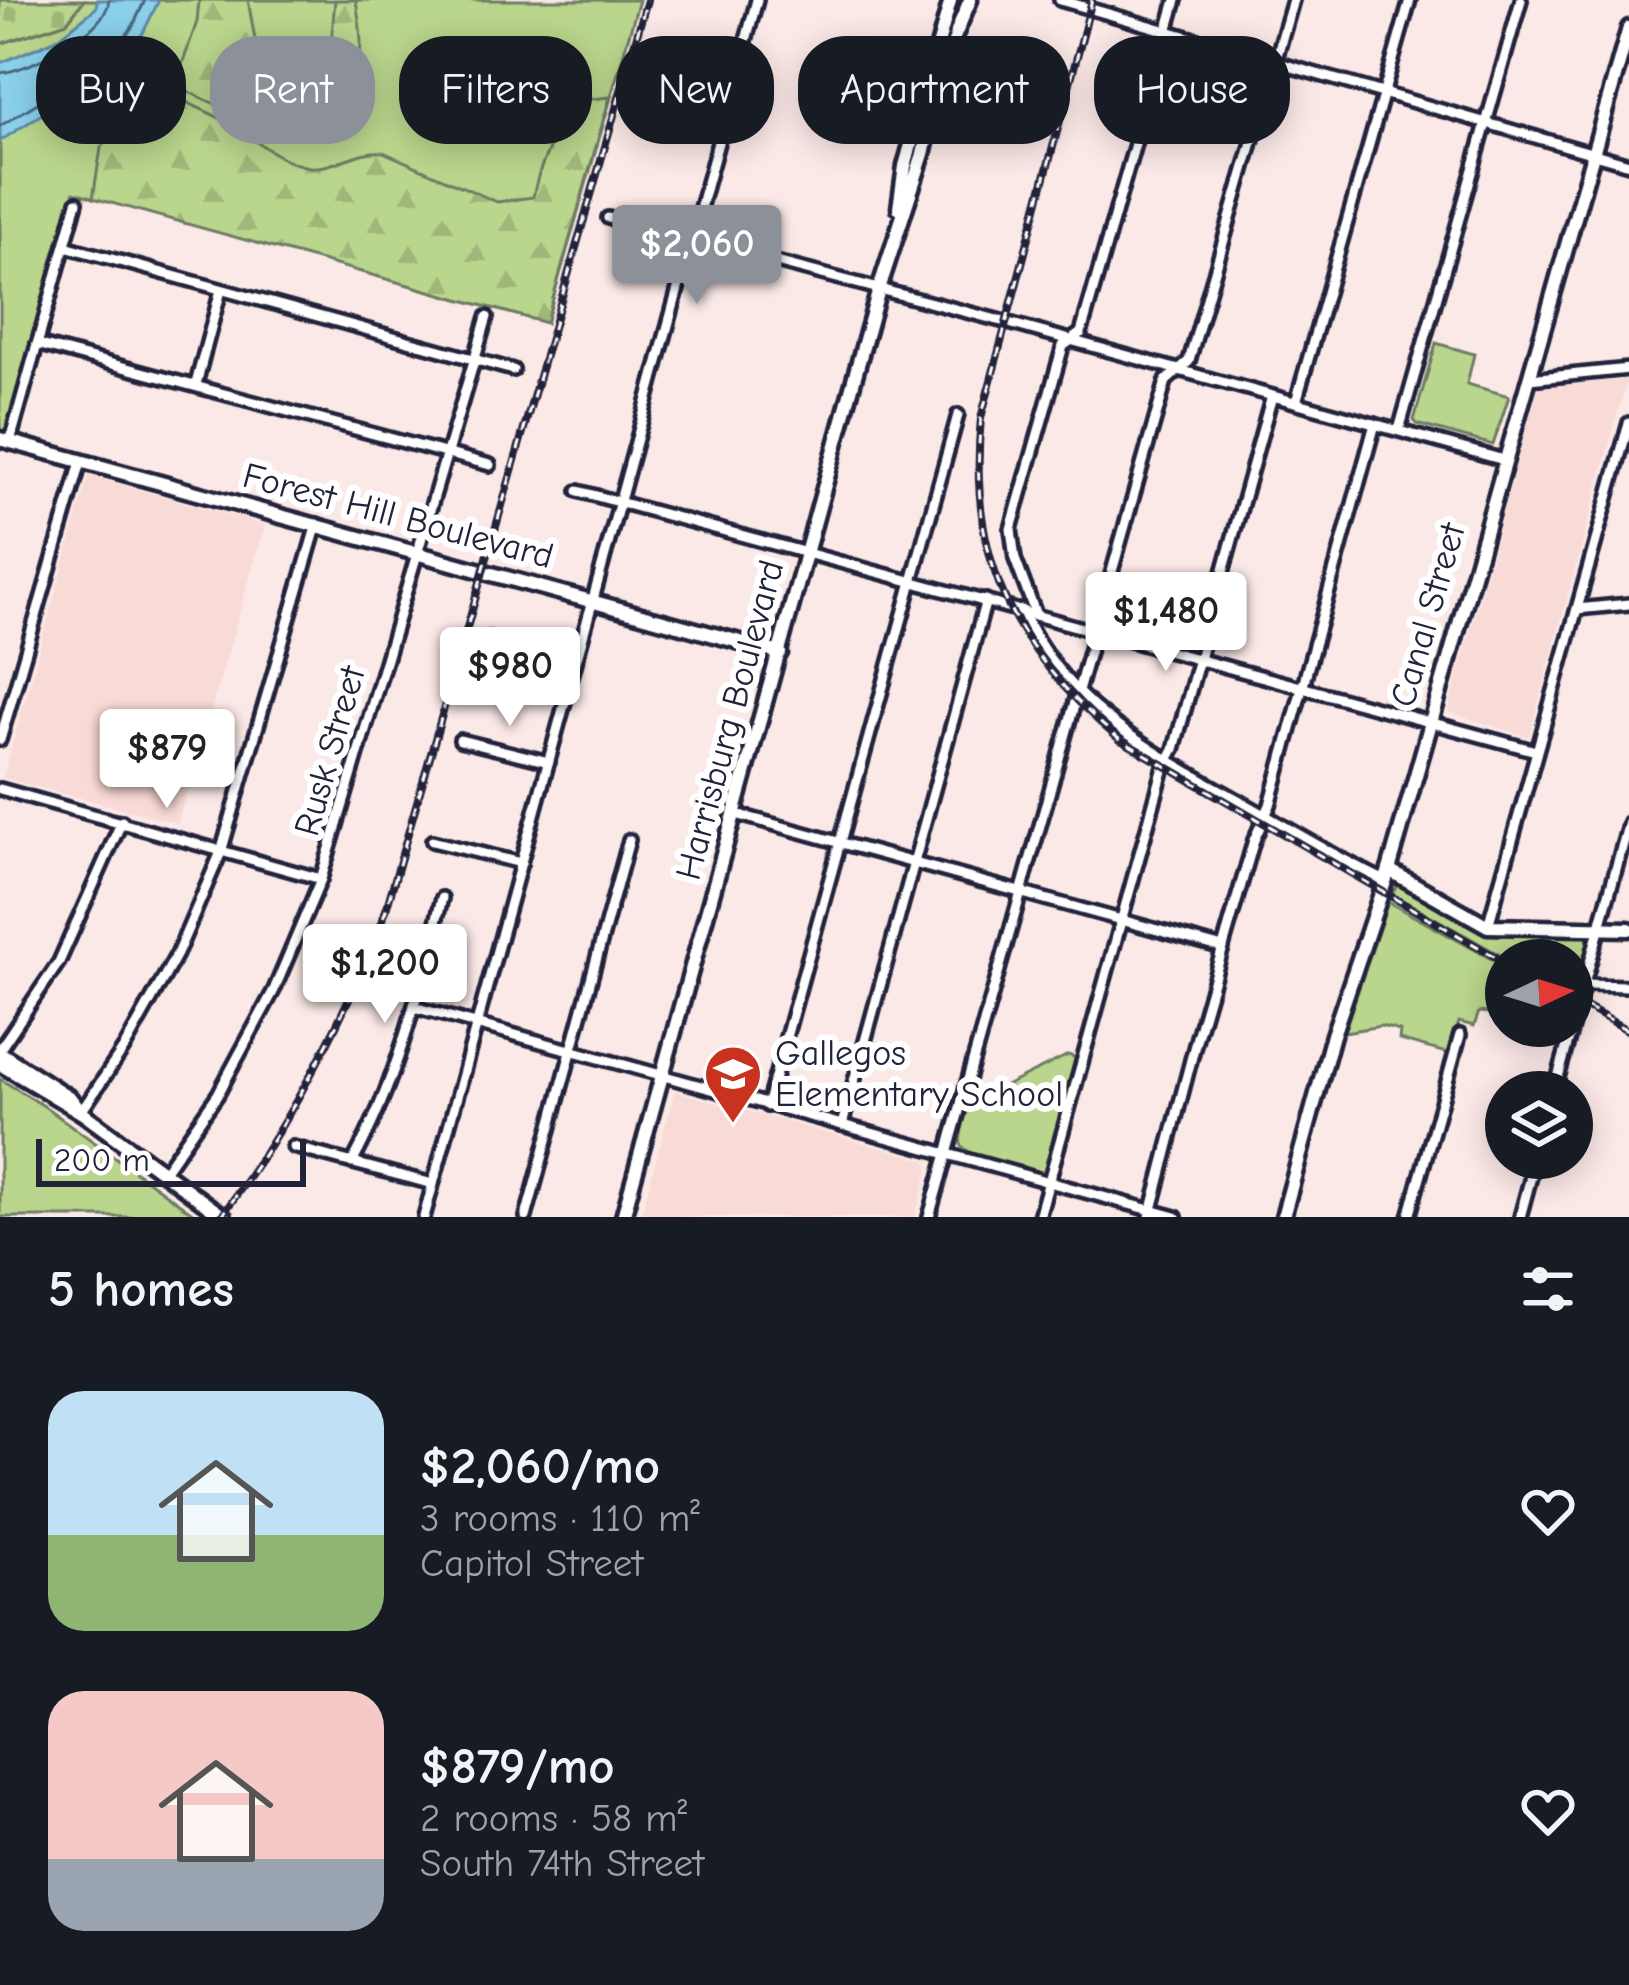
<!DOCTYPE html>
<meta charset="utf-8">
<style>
body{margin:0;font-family:"Comic Neue",sans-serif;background:#20242c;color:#f1f3f6;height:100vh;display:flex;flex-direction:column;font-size:45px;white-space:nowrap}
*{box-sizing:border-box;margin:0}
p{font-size:39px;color:#9ea1a6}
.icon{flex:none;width:66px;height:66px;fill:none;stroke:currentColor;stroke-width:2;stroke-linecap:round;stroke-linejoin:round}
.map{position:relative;height:1217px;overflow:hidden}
.drawer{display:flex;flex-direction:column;background:#171b24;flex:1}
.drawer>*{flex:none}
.top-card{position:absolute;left:36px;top:36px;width:1557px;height:108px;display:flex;gap:24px}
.needle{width:78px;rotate:86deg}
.fabs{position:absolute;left:1485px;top:939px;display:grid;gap:24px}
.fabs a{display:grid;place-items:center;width:108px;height:108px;border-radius:50%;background:#171b24;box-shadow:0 6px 30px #0003;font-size:60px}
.scale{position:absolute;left:36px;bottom:30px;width:270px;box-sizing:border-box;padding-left:12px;border:6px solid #22223b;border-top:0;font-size:33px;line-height:42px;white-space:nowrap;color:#22223b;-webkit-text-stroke:9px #fff;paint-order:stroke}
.price{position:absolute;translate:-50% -102px;padding:0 27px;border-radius:12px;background:#fff;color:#222;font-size:39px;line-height:78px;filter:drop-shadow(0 3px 6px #0008)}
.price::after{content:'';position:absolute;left:50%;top:72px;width:36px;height:27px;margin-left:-18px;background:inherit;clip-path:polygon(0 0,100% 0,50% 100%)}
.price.active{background:#8c9099;color:#fff}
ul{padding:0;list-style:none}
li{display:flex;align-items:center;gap:36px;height:300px;padding:0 48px}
li span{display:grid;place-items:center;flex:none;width:336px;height:240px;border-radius:36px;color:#555}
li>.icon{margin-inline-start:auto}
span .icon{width:144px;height:144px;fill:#fffc;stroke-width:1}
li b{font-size:51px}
h2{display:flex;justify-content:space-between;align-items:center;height:144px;padding:0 48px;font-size:51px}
.pill{padding:0 42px;border-radius:48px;background:#171b24;box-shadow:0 6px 30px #0003;font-size:42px;line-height:108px}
.pill.active{background:#8c9099;color:#fff}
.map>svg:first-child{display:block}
.built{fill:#f8dad6}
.green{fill:#bad58c;stroke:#6e7c64;stroke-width:3}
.forest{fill:url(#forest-firs);stroke:#6e7c64;stroke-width:3}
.cemetery{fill:url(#cemetery-stones);stroke:#6e7c64;stroke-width:3}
.water{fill:#8ad0eb;stroke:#608aa5;stroke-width:3}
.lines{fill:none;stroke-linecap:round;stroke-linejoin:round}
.shore{stroke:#4c6881;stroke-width:3}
.street-casing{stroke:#22223b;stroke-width:18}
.secondary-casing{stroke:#22223b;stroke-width:21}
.street{stroke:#fff;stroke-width:9}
.secondary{stroke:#fff;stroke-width:12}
.tram{stroke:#22223b;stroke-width:3}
.rail-casing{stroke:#22223b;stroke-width:8}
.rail{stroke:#fff;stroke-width:3;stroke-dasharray:9;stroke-linecap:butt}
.labels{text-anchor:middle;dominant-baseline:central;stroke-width:12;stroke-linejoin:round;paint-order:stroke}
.street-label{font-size:36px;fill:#22223b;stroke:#fff}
.poi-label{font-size:36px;fill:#22223b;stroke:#fff;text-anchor:start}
</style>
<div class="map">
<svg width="1629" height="1217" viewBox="0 0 1629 1217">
<defs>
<pattern id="forest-firs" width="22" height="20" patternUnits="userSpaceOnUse" patternTransform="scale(3)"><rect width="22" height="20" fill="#bad58c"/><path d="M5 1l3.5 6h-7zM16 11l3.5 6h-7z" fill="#a0b77a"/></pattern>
<pattern id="cemetery-stones" width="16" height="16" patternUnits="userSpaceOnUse" patternTransform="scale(3)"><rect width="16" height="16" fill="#bad58c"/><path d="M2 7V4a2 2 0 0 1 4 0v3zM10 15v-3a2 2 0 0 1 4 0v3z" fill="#a0b77a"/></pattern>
</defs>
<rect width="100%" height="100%" fill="#fbe9e7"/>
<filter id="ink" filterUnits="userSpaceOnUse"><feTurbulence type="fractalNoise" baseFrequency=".00833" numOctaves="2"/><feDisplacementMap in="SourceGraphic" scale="24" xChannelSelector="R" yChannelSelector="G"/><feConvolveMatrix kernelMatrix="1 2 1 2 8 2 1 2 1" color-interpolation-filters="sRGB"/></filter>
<g filter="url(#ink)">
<!-- built -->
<g class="built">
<path d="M1627,379L1529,737L1448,712L1538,388Z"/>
<path d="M89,476L265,525L178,823L3,778Z"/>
<path d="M675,1091L925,1160L929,1168L915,1217H640Z"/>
</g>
<!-- green -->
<g class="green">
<path d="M84,0H639L546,323L74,192L11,425L9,430L0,433V44L67,22Z"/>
<path d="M1436,343L1474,354L1467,384L1509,396L1493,445L1416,424L1414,420Z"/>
<path d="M1400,881L1476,923L1586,934L1588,943L1575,994L1572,960H1509L1392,894Z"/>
<path d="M1388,902L1506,967V1015L1479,1012L1474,1026L1459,1022L1450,1054L1399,1040L1400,1031L1381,1026L1344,1032Z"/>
<path d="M1068,1055L1077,1058L1044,1175C1028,1170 966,1158 961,1144C958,1137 966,1114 967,1105Z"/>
<path d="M0,1079L44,1106L198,1217H0Z"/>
</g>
<!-- forest -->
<g class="forest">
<path d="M199,0H248L264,90L261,119L257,123L180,88L177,79L197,22Z"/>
<path d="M335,0H356C359,25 370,61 345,76L336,73L330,58Z"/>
<path d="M153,82C177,101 202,108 227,122C252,136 281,164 310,167C335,169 357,149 383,152L497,202L533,197C541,157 556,131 583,100L610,97L546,323L93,198L101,148L120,124L116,101L138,85Z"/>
</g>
<!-- cemetery -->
<path class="cemetery" d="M0,0H84L67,22L0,44Z"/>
<!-- water -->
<path class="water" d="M97,0H159L143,33L105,84L45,112L0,141V63L57,39L96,8Z"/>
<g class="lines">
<!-- shore -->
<g class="shore">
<path d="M0,73C30,70 107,32 109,0"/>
<path d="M0,126L39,102L98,74L133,26L145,0"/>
</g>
<!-- street casing -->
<g class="street-casing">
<g id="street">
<path d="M1060,0L1629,164"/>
<path d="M608,218L1005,322L1504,460"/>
<path d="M65,246L513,370"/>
<path d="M37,344L490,465"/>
<path d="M1529,379L1629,369"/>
<path d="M196,384L221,290"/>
<path d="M1296,402L1410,0"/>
<path d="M1399,430L1521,0"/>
<path d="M10,441L77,202"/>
<path d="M578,491L1536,751"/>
<path d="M1577,609L1629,604"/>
<path d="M1022,610C1066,711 1157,754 1247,805C1293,831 1337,858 1385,881"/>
<path d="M1036,615L1015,559L1011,529L1063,346L1081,333L1176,0"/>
<path d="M488,638L575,662"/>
<path d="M0,740L81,462"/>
<path d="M460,740L549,762"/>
<path d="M0,789L321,879"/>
<path d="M736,814L1223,948"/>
<path d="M432,841L521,863"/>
<path d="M1488,926L1629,423"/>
<path d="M1584,985L1629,986"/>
<path d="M414,1007L1176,1217"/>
<path d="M0,1049L59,962L122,821"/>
<path d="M1554,1092L1629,822"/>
<path d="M767,1106L958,415"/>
<path d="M81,1112L126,1045L177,954L221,852L317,524"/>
<path d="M842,1125L986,600"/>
<path d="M293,1147L433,1184"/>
<path d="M352,1163C398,1080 419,990 442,898"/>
<path d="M163,1173L218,1094L274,990L321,879L487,317"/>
<path d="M424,1217L757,0"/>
<path d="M526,1217L629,840"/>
<path d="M929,1217L1166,381L1189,361L1293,0"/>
<path d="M1039,1217L1164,767L1174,749L1272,396"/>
<path d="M1150,1217L1197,1037L1254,840L1270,805L1375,424"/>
<path d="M1409,1217L1460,1035"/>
<path d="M1520,1217L1536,1158"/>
</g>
</g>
<!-- secondary casing -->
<g class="secondary-casing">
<g id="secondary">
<path d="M899,208L905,166L951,0"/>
<path d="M0,439L780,653"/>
<path d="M1389,870L1488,926L1629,929"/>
<path d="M0,1053L70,1098L81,1112L224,1217"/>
<path d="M0,1064L81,1112"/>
<path d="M623,1217L879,289L923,154L953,40L970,0"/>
<path d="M1283,1217L1333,1035L1389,870L1629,28"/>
</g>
</g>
<!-- street -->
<use href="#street" class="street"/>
<!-- secondary -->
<use href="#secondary" class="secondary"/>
<!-- tram -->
<path class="tram" d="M932,94L958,0"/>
<!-- rail casing -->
<g class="rail-casing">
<g id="rail">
<path d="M1092,0L981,418C967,559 1013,650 1119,739L1506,963"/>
<path d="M1572,999L1629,1031"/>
<path d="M221,1217C290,1122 345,1019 386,910L647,0"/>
</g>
</g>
<!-- rail -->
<use href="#rail" class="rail"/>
</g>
</g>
<!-- icons -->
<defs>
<g id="school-pin" transform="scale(3)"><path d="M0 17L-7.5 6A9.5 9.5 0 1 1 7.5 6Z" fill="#c8321e" stroke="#fff"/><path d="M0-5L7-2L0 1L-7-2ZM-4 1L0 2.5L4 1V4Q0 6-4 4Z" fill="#fff"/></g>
</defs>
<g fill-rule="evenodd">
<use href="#school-pin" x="733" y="1074"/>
</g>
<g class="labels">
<!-- street labels -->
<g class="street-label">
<text transform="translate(398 516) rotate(15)">Forest Hill Boulevard</text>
<text transform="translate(1428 615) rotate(-74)">Canal Street</text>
<text transform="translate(730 720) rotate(-75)">Harrisburg Boulevard</text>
<text transform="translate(330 751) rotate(-74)">Rusk Street</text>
</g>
<!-- poi labels -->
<g class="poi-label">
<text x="775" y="1053">Gallegos<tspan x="775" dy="41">Elementary School</tspan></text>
</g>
</g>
</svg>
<div class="fabs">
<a><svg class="needle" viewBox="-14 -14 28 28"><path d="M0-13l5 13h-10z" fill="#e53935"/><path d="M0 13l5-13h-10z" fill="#9ea1a6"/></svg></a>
<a><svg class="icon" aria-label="layers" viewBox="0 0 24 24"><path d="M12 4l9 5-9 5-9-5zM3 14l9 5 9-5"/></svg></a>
</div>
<div class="scale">200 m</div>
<b class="price active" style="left:697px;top:307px">$2,060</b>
<b class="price" style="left:1166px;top:674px">$1,480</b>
<b class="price" style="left:510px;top:729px">$980</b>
<b class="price" style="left:167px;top:811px">$879</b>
<b class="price" style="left:385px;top:1026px">$1,200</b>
<div class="top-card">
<a class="pill">Buy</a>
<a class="pill active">Rent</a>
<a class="pill">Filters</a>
<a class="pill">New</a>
<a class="pill">Apartment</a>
<a class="pill">House</a>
</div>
</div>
<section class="drawer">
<h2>5 homes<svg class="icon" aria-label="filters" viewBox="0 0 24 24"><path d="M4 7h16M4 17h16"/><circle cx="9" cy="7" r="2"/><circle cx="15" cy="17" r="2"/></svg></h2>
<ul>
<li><span style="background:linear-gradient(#bfe0f5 60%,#8fb573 0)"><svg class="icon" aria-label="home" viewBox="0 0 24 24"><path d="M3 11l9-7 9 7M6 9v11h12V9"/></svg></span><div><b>$2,060/mo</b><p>3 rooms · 110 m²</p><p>Capitol Street</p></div><svg class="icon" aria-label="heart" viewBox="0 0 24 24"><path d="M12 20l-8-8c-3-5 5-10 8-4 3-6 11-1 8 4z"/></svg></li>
<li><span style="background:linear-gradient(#f6c9c9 70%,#9aa5b1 0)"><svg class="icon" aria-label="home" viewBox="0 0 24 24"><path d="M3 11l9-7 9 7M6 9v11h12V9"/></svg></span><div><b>$879/mo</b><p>2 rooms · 58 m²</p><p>South 74th Street</p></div><svg class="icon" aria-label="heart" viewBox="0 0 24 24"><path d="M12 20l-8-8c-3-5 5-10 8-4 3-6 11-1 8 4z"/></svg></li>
</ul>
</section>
